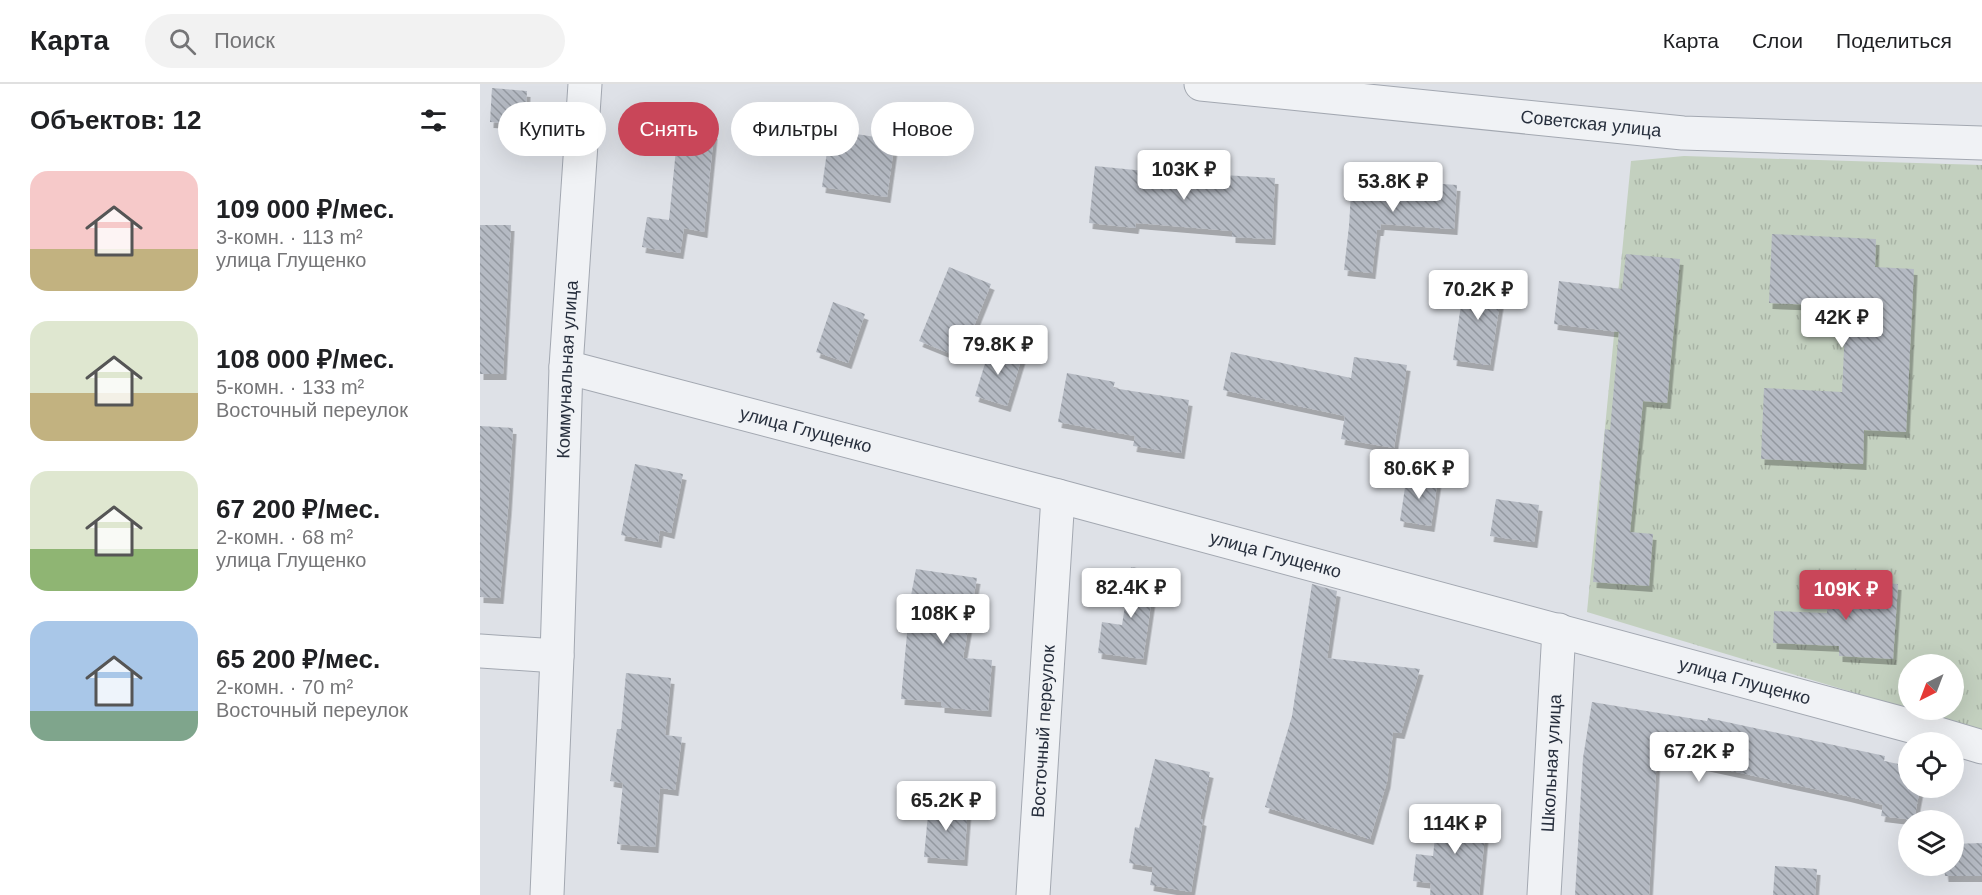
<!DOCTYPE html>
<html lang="ru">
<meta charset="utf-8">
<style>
body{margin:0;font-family:Arial,sans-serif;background:#f2f2f2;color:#202124;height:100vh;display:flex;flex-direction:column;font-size:22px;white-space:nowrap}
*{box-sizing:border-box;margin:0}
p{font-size:20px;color:#757577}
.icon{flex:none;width:33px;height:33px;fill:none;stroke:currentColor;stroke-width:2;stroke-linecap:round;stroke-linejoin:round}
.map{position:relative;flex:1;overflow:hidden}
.drawer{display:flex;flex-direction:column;background:#fff;width:480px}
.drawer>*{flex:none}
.banner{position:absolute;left:18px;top:18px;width:570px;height:54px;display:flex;gap:12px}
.needle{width:39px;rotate:222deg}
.fabs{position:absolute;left:1418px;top:570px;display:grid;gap:12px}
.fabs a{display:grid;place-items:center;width:66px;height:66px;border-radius:50%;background:#fff;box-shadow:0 6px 24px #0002;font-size:30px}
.price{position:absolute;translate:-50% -51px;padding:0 14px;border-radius:6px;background:#fff;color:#222;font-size:20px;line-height:39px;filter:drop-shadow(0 2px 3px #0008)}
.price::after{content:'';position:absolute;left:50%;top:36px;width:18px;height:14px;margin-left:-9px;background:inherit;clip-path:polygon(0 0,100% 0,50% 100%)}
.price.selected{background:#c94659;color:#fff}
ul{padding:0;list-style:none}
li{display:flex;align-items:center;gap:18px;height:150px;padding:0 30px}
li span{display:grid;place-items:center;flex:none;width:168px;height:120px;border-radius:18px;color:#555}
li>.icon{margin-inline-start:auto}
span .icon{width:72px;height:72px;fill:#fffc;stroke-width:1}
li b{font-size:26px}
h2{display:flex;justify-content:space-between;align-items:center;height:72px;padding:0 30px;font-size:26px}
.pill{padding:0 21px;border-radius:27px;background:#fff;box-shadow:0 6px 24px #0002;font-size:21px;line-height:54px}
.pill.selected{background:#c94659;color:#fff}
header{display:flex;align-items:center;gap:36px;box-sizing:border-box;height:84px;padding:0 30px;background:#fff;border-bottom:2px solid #e0e0e0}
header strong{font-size:28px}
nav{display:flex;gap:33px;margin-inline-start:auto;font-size:21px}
.search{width:420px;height:54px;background:#f2f2f2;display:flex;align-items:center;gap:15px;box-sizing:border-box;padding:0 21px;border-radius:33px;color:#757577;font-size:22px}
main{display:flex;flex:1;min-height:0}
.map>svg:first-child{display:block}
.grass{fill:url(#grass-tufts)}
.building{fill:url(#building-back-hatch);filter:url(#shadow)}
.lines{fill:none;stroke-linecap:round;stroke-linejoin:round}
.minor-casing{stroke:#a3a8b1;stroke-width:35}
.minor{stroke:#f0f2f5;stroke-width:33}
.labels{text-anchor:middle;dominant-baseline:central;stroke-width:4.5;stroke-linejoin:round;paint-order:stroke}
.street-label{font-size:18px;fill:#272f3d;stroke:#edf0f5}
</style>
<header>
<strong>Карта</strong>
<div class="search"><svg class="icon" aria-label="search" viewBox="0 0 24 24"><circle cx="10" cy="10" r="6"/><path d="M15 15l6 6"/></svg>Поиск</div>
<nav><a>Карта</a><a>Слои</a><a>Поделиться</a></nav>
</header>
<main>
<section class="drawer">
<h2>Объектов: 12<svg class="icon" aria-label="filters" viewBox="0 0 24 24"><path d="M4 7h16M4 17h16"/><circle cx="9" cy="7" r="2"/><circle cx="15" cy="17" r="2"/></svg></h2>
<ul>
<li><span style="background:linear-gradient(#f6c9c9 65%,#c2b280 0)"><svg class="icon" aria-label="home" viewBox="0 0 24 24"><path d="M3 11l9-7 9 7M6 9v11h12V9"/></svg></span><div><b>109 000 ₽/мес.</b><p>3-комн. · 113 m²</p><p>улица Глущенко</p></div></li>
<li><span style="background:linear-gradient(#dfe7d0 60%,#c2b280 0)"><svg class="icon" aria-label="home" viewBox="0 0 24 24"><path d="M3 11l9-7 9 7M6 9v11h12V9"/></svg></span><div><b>108 000 ₽/мес.</b><p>5-комн. · 133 m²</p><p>Восточный переулок</p></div></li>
<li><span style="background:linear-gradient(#dfe7d0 65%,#8fb573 0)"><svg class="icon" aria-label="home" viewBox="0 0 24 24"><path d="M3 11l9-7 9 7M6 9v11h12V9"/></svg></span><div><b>67 200 ₽/мес.</b><p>2-комн. · 68 m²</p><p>улица Глущенко</p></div></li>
<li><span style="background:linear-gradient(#a9c7e8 75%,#7fa58c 0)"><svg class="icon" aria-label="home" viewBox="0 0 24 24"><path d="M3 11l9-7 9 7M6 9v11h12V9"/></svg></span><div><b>65 200 ₽/мес.</b><p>2-комн. · 70 m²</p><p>Восточный переулок</p></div></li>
</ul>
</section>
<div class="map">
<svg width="1502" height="811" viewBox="0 0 1502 811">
<defs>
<pattern id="grass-tufts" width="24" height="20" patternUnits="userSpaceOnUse" patternTransform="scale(1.5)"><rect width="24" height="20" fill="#c3d0bf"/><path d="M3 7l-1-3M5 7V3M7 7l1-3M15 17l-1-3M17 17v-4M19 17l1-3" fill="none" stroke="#a8b3a5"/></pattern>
<pattern id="building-back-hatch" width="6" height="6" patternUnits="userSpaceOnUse" patternTransform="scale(1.5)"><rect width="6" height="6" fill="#b5bac3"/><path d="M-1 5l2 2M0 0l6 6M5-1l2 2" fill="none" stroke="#9398a0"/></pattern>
<filter id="shadow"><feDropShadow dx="3.5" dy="6" stdDeviation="0" flood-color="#0004"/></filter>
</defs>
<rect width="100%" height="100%" fill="#dee1e7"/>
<!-- grass -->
<path class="grass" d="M1204,72L1502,81V648L1428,626H1473V580H1428V625L1107,528L1151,77Z"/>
<!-- building -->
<g class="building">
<path d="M12,4L47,7L45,40L10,38Z"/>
<path d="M198,45L234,49L224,148L204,144L200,169L162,163L167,133L189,136Z"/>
<path d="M350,46L415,56L407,113L342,103Z"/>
<path d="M615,82L695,90L696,83L724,85V90L795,94L792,155L752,153V147L656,139L655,144L609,139Z"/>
<path d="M872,92L903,94V96L977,101L974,145L901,140L900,146H897L892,189L864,186L869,142Z"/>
<path d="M0,141H31L23,290H0Z"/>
<path d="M1292,150L1396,155L1395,183L1434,185L1426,348L1384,346L1383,380L1281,375L1284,304L1362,308L1366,222L1289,219Z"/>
<path d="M1146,170L1200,175L1187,319L1163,317L1150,448L1173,450L1169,502L1113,498L1125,345L1130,346L1139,248L1074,240L1079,197L1142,205Z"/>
<path d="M469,183L511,200L481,274L439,257Z"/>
<path d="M985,193L1023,200L1010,281L973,276Z"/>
<path d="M353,218L385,230L368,279L336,268Z"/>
<path d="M510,263L542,273L527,322L495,312Z"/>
<path d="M751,268L871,294L874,273L927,281L914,364L861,355L865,332L743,306Z"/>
<path d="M587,289L635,298L633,304L709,316L701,369L653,362L655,352L578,338Z"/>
<path d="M0,342L33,344L28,425L20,514L0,513Z"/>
<path d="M155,380L203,390L191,449L180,446L178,458L141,451Z"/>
<path d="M927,390L958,395L951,442L920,437Z"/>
<path d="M1016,415L1059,421L1054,458L1010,452Z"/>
<path d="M651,483L676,487L663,575L618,569L622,538L642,541Z"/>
<path d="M436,485L497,494L483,574L512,576L508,627L461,623V618L421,615L430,517Z"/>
<path d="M1349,495L1418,500L1413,575L1359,572V562L1293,559L1294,527L1347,529Z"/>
<path d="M832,500L857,507L847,574L940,585L921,649L913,648L907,698L890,755L785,723L812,632Z"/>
<path d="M146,589L191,594L185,651L202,653L195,706L180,704L175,763L137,760L143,699L130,697L137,645H141Z"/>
<path d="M1112,618L1227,637L1228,634L1405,672L1404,677L1428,682V704H1440L1434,736L1401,732L1403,721L1367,712L1177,671L1169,811H1095L1103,674Z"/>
<path d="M675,675L730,688L720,735L723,736L711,808L670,801L673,783L649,779L655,743L659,744Z"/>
<path d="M449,719L488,723L484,776L444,773Z"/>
<path d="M958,725L1007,730L999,811H950L951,799L933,797L936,770L953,772Z"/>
<path d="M1502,759V792H1465L1464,782H1473V760Z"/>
<path d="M1295,782L1337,785L1335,811H1293Z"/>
</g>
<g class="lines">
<!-- minor casing -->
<g class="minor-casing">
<g id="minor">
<path id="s1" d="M721,0L1203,49L1502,59"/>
<path id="s2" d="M86,283L578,412L1442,645L1502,663"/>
<path d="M0,567L77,572"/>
<path id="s3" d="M67,811L77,572L86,283L105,0"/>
<path id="s4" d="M553,811L578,412"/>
<path id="s5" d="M1064,811L1079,546"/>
</g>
</g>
<!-- minor -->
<use href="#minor" class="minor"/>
</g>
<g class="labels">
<!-- street labels -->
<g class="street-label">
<text stroke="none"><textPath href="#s1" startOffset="392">Советская улица</textPath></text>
<text stroke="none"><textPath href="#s3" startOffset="526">Коммунальная улица</textPath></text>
<text stroke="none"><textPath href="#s2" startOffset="248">улица Глущенко</textPath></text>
<text stroke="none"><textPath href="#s2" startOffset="734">улица Глущенко</textPath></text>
<text stroke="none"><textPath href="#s2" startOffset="1220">улица Глущенко</textPath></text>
<text stroke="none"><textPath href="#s4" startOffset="164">Восточный переулок</textPath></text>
<text stroke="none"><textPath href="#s5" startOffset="132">Школьная улица</textPath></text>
</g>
</g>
</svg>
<div class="fabs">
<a><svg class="needle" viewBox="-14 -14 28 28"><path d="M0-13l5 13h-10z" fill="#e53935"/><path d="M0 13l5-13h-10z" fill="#757577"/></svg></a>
<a><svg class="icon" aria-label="locate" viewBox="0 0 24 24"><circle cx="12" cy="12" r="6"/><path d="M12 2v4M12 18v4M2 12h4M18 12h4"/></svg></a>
<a><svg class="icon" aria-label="layers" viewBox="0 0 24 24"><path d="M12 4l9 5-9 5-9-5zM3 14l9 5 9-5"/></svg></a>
</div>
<b class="price" style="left:704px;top:117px">103K ₽</b>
<b class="price" style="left:913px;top:129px">53.8K ₽</b>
<b class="price" style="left:998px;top:237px">70.2K ₽</b>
<b class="price" style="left:1362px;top:265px">42K ₽</b>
<b class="price" style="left:518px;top:292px">79.8K ₽</b>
<b class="price" style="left:939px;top:416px">80.6K ₽</b>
<b class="price" style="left:651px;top:535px">82.4K ₽</b>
<b class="price selected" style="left:1366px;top:537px">109K ₽</b>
<b class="price" style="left:463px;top:561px">108K ₽</b>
<b class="price" style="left:1219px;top:699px">67.2K ₽</b>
<b class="price" style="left:466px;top:748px">65.2K ₽</b>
<b class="price" style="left:975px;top:771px">114K ₽</b>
<div class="banner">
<a class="pill">Купить</a>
<a class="pill selected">Снять</a>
<a class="pill">Фильтры</a>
<a class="pill">Новое</a>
</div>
</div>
</main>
